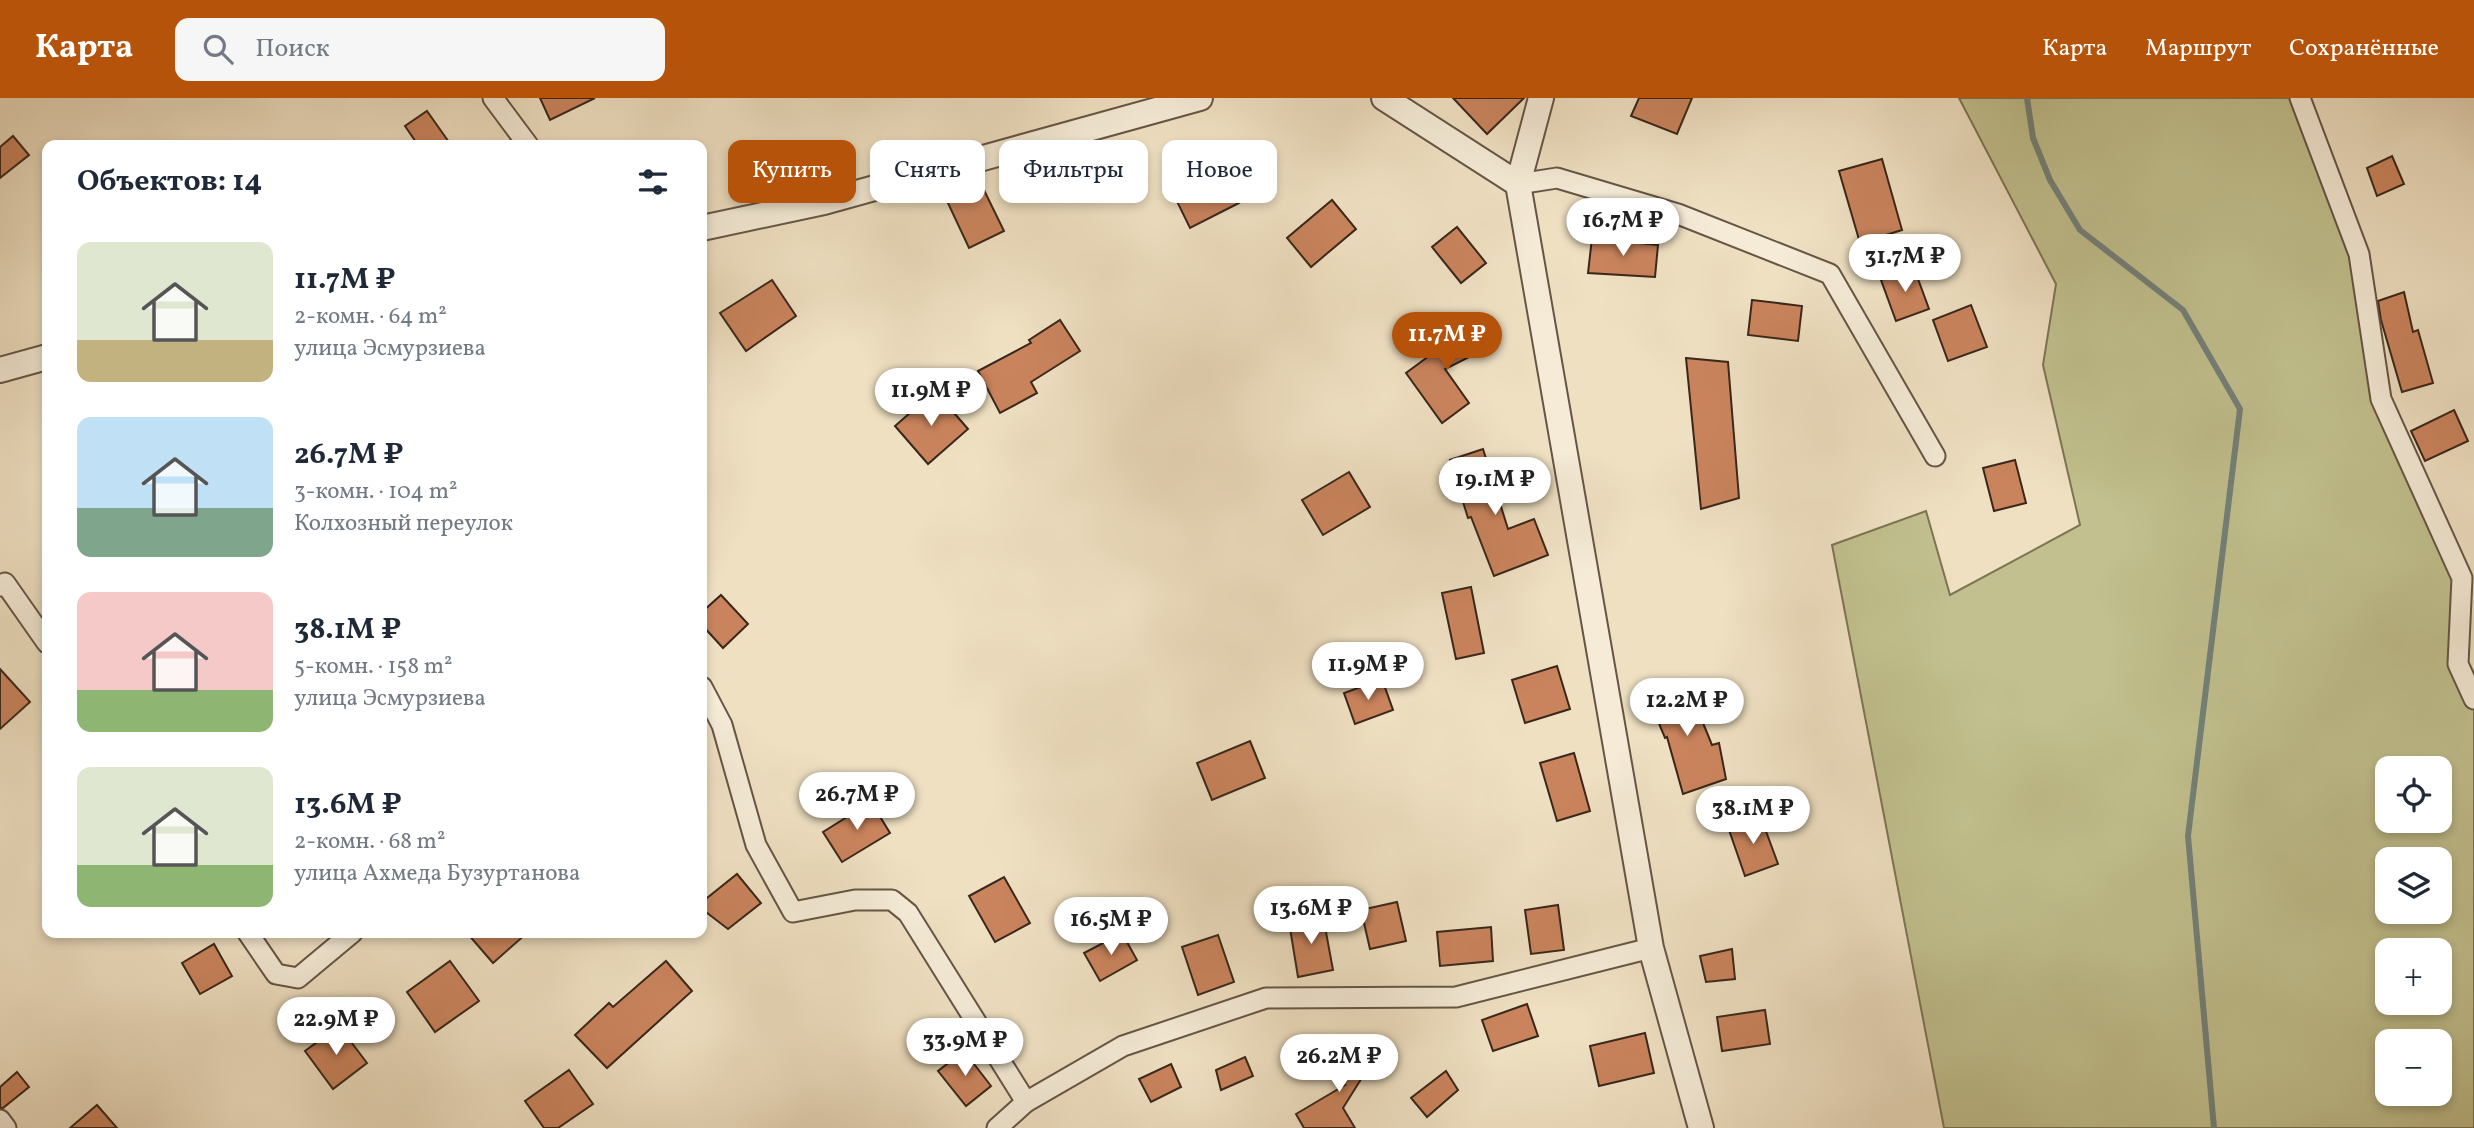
<!DOCTYPE html>
<html lang="ru">
<meta charset="utf-8">
<style>
body{margin:0;font-family:Vollkorn,serif;background:#f6f6f7;color:#1f2937;height:100vh;display:flex;flex-direction:column;font-size:26px;white-space:nowrap}
*{box-sizing:border-box;margin:0}
p{font-size:23px;color:#747a83}
.icon{flex:none;width:38px;height:38px;fill:none;stroke:currentColor;stroke-width:2;stroke-linecap:round;stroke-linejoin:round}
.map{position:relative;flex:1;overflow:hidden}
.panel{position:absolute;left:42px;top:42px;width:665px;height:798px;display:flex;flex-direction:column;background:#fff;border-radius:14px;box-shadow:0 4px 10px #0003}
.panel>*{flex:none}
.top-card{position:absolute;left:728px;top:42px;width:665px;height:63px;display:flex;gap:14px}
.fabs{position:absolute;left:2375px;top:658px;display:grid;gap:14px}
.fabs a{display:grid;place-items:center;width:77px;height:77px;border-radius:14px;background:#fff;box-shadow:0 4px 10px #0003;font-size:35px}
.price{position:absolute;translate:-50% -60px;padding:0 16px;border-radius:24px;background:#fff;color:#222;font-size:23px;line-height:46px;filter:drop-shadow(0 2px 4px #0008)}
.price::after{content:'';position:absolute;left:50%;top:42px;width:21px;height:16px;margin-left:-10px;background:inherit;clip-path:polygon(0 0,100% 0,50% 100%)}
.price.current{background:#b45309;color:#fff}
ul{padding:0;list-style:none}
li{display:flex;align-items:center;gap:21px;height:175px;padding:0 35px}
li span{display:grid;place-items:center;flex:none;width:196px;height:140px;border-radius:14px;color:#555}
li>.icon{margin-inline-start:auto}
span .icon{width:84px;height:84px;fill:#fffc;stroke-width:1}
li b{font-size:30px}
h2{display:flex;justify-content:space-between;align-items:center;height:84px;padding:0 35px;font-size:30px}
.pill{padding:0 24px;border-radius:14px;background:#fff;box-shadow:0 4px 10px #0003;font-size:24px;line-height:63px}
.pill.current{background:#b45309;color:#fff}
header{display:flex;align-items:center;gap:42px;box-sizing:border-box;height:98px;padding:0 35px;background:#b45309;color:#fff}
header strong{font-size:33px}
nav{display:flex;gap:38px;margin-inline-start:auto;font-size:24px}
.search{width:490px;height:63px;background:#f6f6f7;display:flex;align-items:center;gap:18px;box-sizing:border-box;padding:0 24px;border-radius:14px;color:#747a83;font-size:26px}
.map>svg:first-child{display:block}
.green{fill:#c1c08e;stroke:#7d7454;stroke-width:2;fill-rule:evenodd}
.lines{fill:none;stroke-linecap:round;stroke-linejoin:round}
.stream{stroke:#738179;stroke-width:6}
.building{fill:#ca845d;stroke:#39271b;stroke-width:2}
.minor-casing{stroke:#665545;stroke-width:23}
.tertiary-casing{stroke:#665545;stroke-width:28}
.minor{stroke:#f5ebd7;stroke-width:19}
.tertiary{stroke:#f5ebd7;stroke-width:24}
</style>
<header>
<strong>Карта</strong>
<div class="search"><svg class="icon" aria-label="search" viewBox="0 0 24 24"><circle cx="10" cy="10" r="6"/><path d="M15 15l6 6"/></svg>Поиск</div>
<nav><a>Карта</a><a>Маршрут</a><a>Сохранённые</a></nav>
</header>
<div class="map">
<svg width="2474" height="1030" viewBox="0 0 2474 1030">
<rect width="100%" height="100%" fill="#efe0c2"/>
<filter id="stains"><feTurbulence type="fractalNoise" baseFrequency=".00286" numOctaves="4"/><feColorMatrix values="0 0 0 0 .2 0 0 0 0 .09 0 0 0 0 .02 0 0 0 .5 -.17"/></filter>
<radialGradient id="worn" r=".72"><stop offset=".6" stop-color="#630" stop-opacity="0"/><stop offset="1" stop-color="#630" stop-opacity=".3"/></radialGradient>
<!-- green -->
<path class="green" d="M1959,0H2300L2359,156L2381,301L2462,480L2458,566L2474,601V1030H1944L1832,447L1926,413L1950,497L2080,427L2043,267L2056,186ZM2387,670H2440V723H2387ZM2387,761H2440V814H2387ZM2387,852H2440V905H2387ZM2387,943H2440V996H2387Z"/>
<g class="lines">
<!-- stream -->
<path class="stream" d="M2027,0L2033,40L2050,82L2080,132L2183,212L2240,311L2188,738L2214,1030"/>
</g>
<!-- building -->
<g class="building">
<path d="M540,0H595L550,22Z"/>
<path d="M1453,0H1524L1487,36Z"/>
<path d="M1639,0H1692L1677,36L1631,18Z"/>
<path d="M427,13L451,47H418L405,28Z"/>
<path d="M13,38L29,57L0,80V49Z"/>
<path d="M1215,58L1239,105L1190,130L1167,83Z"/>
<path d="M2392,58L2404,86L2377,98L2367,70Z"/>
<path d="M1882,61L1902,132L1860,145L1839,73Z"/>
<path d="M981,86L1004,133L969,150L947,103Z"/>
<path d="M1332,102L1356,131L1311,169L1287,140Z"/>
<path d="M1457,129L1486,165L1461,185L1432,149Z"/>
<path d="M1592,140L1658,147L1655,179L1588,175Z"/>
<path d="M1914,170L1929,211L1896,223L1881,182Z"/>
<path d="M772,182L796,218L746,253L720,215Z"/>
<path d="M2404,194L2413,234L2418,232L2433,285L2402,294L2381,222L2378,203Z"/>
<path d="M1752,202L1802,208L1798,243L1748,237Z"/>
<path d="M1971,207L1987,249L1948,263L1933,222Z"/>
<path d="M1060,222L1080,253L1031,284L1037,295L1000,315L978,273L1031,245L1029,242Z"/>
<path d="M1477,224L1491,248L1445,271L1469,305L1442,325L1406,275L1452,241L1451,240Z"/>
<path d="M1686,260L1728,264L1739,400L1701,411Z"/>
<path d="M935,293L968,331L928,366L895,328Z"/>
<path d="M2454,312L2468,343L2425,363L2411,333Z"/>
<path d="M1483,351L1508,431L1534,421L1548,457L1494,478L1471,419L1468,420L1450,362Z"/>
<path d="M2015,362L2026,405L1994,413L1983,370Z"/>
<path d="M1349,374L1370,409L1323,437L1302,402Z"/>
<path d="M1471,489L1484,555L1456,561L1442,495Z"/>
<path d="M721,497L748,526L723,550L702,527V514Z"/>
<path d="M1557,568L1570,611L1525,625L1512,582Z"/>
<path d="M0,571L30,604L0,631Z"/>
<path d="M1382,581L1393,612L1355,626L1344,595Z"/>
<path d="M1685,581L1712,647L1719,645L1726,681L1683,696L1667,639L1665,640L1647,597Z"/>
<path d="M1250,643L1265,680L1212,702L1197,665Z"/>
<path d="M1574,655L1590,713L1557,723L1540,665Z"/>
<path d="M871,704L890,735L842,764L823,734Z"/>
<path d="M1760,717L1778,766L1745,778L1728,729Z"/>
<path d="M737,776L761,805L728,831L702,811V804Z"/>
<path d="M1004,779L1030,825L995,844L969,798Z"/>
<path d="M1397,804L1406,843L1370,851L1361,812Z"/>
<path d="M1558,807L1564,852L1531,856L1525,812Z"/>
<path d="M1323,818L1333,872L1298,879L1289,824Z"/>
<path d="M1491,829L1493,863L1440,868L1437,834Z"/>
<path d="M467,835H527L493,865Z"/>
<path d="M1122,835L1137,862L1100,883L1084,855Z"/>
<path d="M1218,837L1234,884L1198,897L1182,849Z"/>
<path d="M214,846L232,878L200,896L182,865Z"/>
<path d="M1732,851L1735,881L1706,884L1700,858Z"/>
<path d="M450,863L479,903L435,934L407,894Z"/>
<path d="M666,863L692,893L607,970L575,937L609,905L613,909Z"/>
<path d="M1527,906L1538,938L1493,953L1482,922Z"/>
<path d="M1765,912L1770,946L1722,953L1717,919Z"/>
<path d="M339,928L367,965L333,991L305,953Z"/>
<path d="M1645,935L1654,975L1599,988L1590,948Z"/>
<path d="M1358,946L1378,954L1343,1010L1355,1030H1304L1296,1016L1345,987L1336,981Z"/>
<path d="M964,953L991,988L966,1008L938,973Z"/>
<path d="M1245,959L1253,978L1221,992L1216,972Z"/>
<path d="M1171,966L1181,989L1151,1004L1139,981Z"/>
<path d="M569,972L593,1006L558,1030H544L525,1003Z"/>
<path d="M1446,973L1458,992L1427,1019L1411,1000Z"/>
<path d="M17,974L29,989L3,1010H0V989Z"/>
<path d="M97,1007L117,1030H70Z"/>
</g>
<g class="lines">
<!-- minor casing -->
<g class="minor-casing">
<g id="minor">
<path d="M493,0L528,47"/>
<path d="M2300,0L2359,156L2381,301L2462,480L2458,566L2474,601"/>
<path d="M1518,86L1557,80L1678,116L1830,176L1935,358"/>
<path d="M0,488L5,485L47,545"/>
<path d="M702,589L722,627L756,747L793,814L855,802H892L908,815L1026,1004"/>
<path d="M248,835L276,876L298,880L352,835"/>
<path d="M0,1022L6,1030"/>
<path d="M997,1030L1026,1004L1123,948L1266,900L1456,899L1651,850"/>
</g>
</g>
<!-- tertiary casing -->
<g class="tertiary-casing">
<g id="tertiary">
<path d="M1384,0L1518,86"/>
<path d="M1541,0L1518,86L1651,850L1701,1030"/>
<path d="M702,130L824,104L1200,0"/>
<path d="M0,272L47,259"/>
</g>
</g>
<!-- minor -->
<use href="#minor" class="minor"/>
<!-- tertiary -->
<use href="#tertiary" class="tertiary"/>
</g>
<rect width="100%" height="100%" filter="url(#stains)"/>
<rect width="100%" height="100%" fill="url(#worn)"/>
</svg>
<div class="fabs">
<a><svg class="icon" aria-label="locate" viewBox="0 0 24 24"><circle cx="12" cy="12" r="6"/><path d="M12 2v4M12 18v4M2 12h4M18 12h4"/></svg></a>
<a><svg class="icon" aria-label="layers" viewBox="0 0 24 24"><path d="M12 4l9 5-9 5-9-5zM3 14l9 5 9-5"/></svg></a>
<a>+</a>
<a>−</a>
</div>
<b class="price" style="left:1623px;top:160px">16.7M ₽</b>
<b class="price" style="left:1905px;top:196px">31.7M ₽</b>
<b class="price current" style="left:1447px;top:274px">11.7M ₽</b>
<b class="price" style="left:931px;top:330px">11.9M ₽</b>
<b class="price" style="left:1495px;top:419px">19.1M ₽</b>
<b class="price" style="left:1368px;top:604px">11.9M ₽</b>
<b class="price" style="left:1687px;top:640px">12.2M ₽</b>
<b class="price" style="left:857px;top:734px">26.7M ₽</b>
<b class="price" style="left:1753px;top:748px">38.1M ₽</b>
<b class="price" style="left:1311px;top:848px">13.6M ₽</b>
<b class="price" style="left:1111px;top:859px">16.5M ₽</b>
<b class="price" style="left:336px;top:959px">22.9M ₽</b>
<b class="price" style="left:965px;top:980px">33.9M ₽</b>
<b class="price" style="left:1339px;top:996px">26.2M ₽</b>
<div class="top-card">
<a class="pill current">Купить</a>
<a class="pill">Снять</a>
<a class="pill">Фильтры</a>
<a class="pill">Новое</a>
</div>
<section class="panel">
<h2>Объектов: 14<svg class="icon" aria-label="filters" viewBox="0 0 24 24"><path d="M4 7h16M4 17h16"/><circle cx="9" cy="7" r="2"/><circle cx="15" cy="17" r="2"/></svg></h2>
<ul>
<li><span style="background:linear-gradient(#dfe7d0 70%,#c2b280 0)"><svg class="icon" aria-label="home" viewBox="0 0 24 24"><path d="M3 11l9-7 9 7M6 9v11h12V9"/></svg></span><div><b>11.7M ₽</b><p>2-комн. · 64 m²</p><p>улица Эсмурзиева</p></div></li>
<li><span style="background:linear-gradient(#bfe0f5 65%,#7fa58c 0)"><svg class="icon" aria-label="home" viewBox="0 0 24 24"><path d="M3 11l9-7 9 7M6 9v11h12V9"/></svg></span><div><b>26.7M ₽</b><p>3-комн. · 104 m²</p><p>Колхозный переулок</p></div></li>
<li><span style="background:linear-gradient(#f6c9c9 70%,#8fb573 0)"><svg class="icon" aria-label="home" viewBox="0 0 24 24"><path d="M3 11l9-7 9 7M6 9v11h12V9"/></svg></span><div><b>38.1M ₽</b><p>5-комн. · 158 m²</p><p>улица Эсмурзиева</p></div></li>
<li><span style="background:linear-gradient(#dfe7d0 70%,#8fb573 0)"><svg class="icon" aria-label="home" viewBox="0 0 24 24"><path d="M3 11l9-7 9 7M6 9v11h12V9"/></svg></span><div><b>13.6M ₽</b><p>2-комн. · 68 m²</p><p>улица Ахмеда Бузуртанова</p></div></li>
</ul>
</section>
</div>
